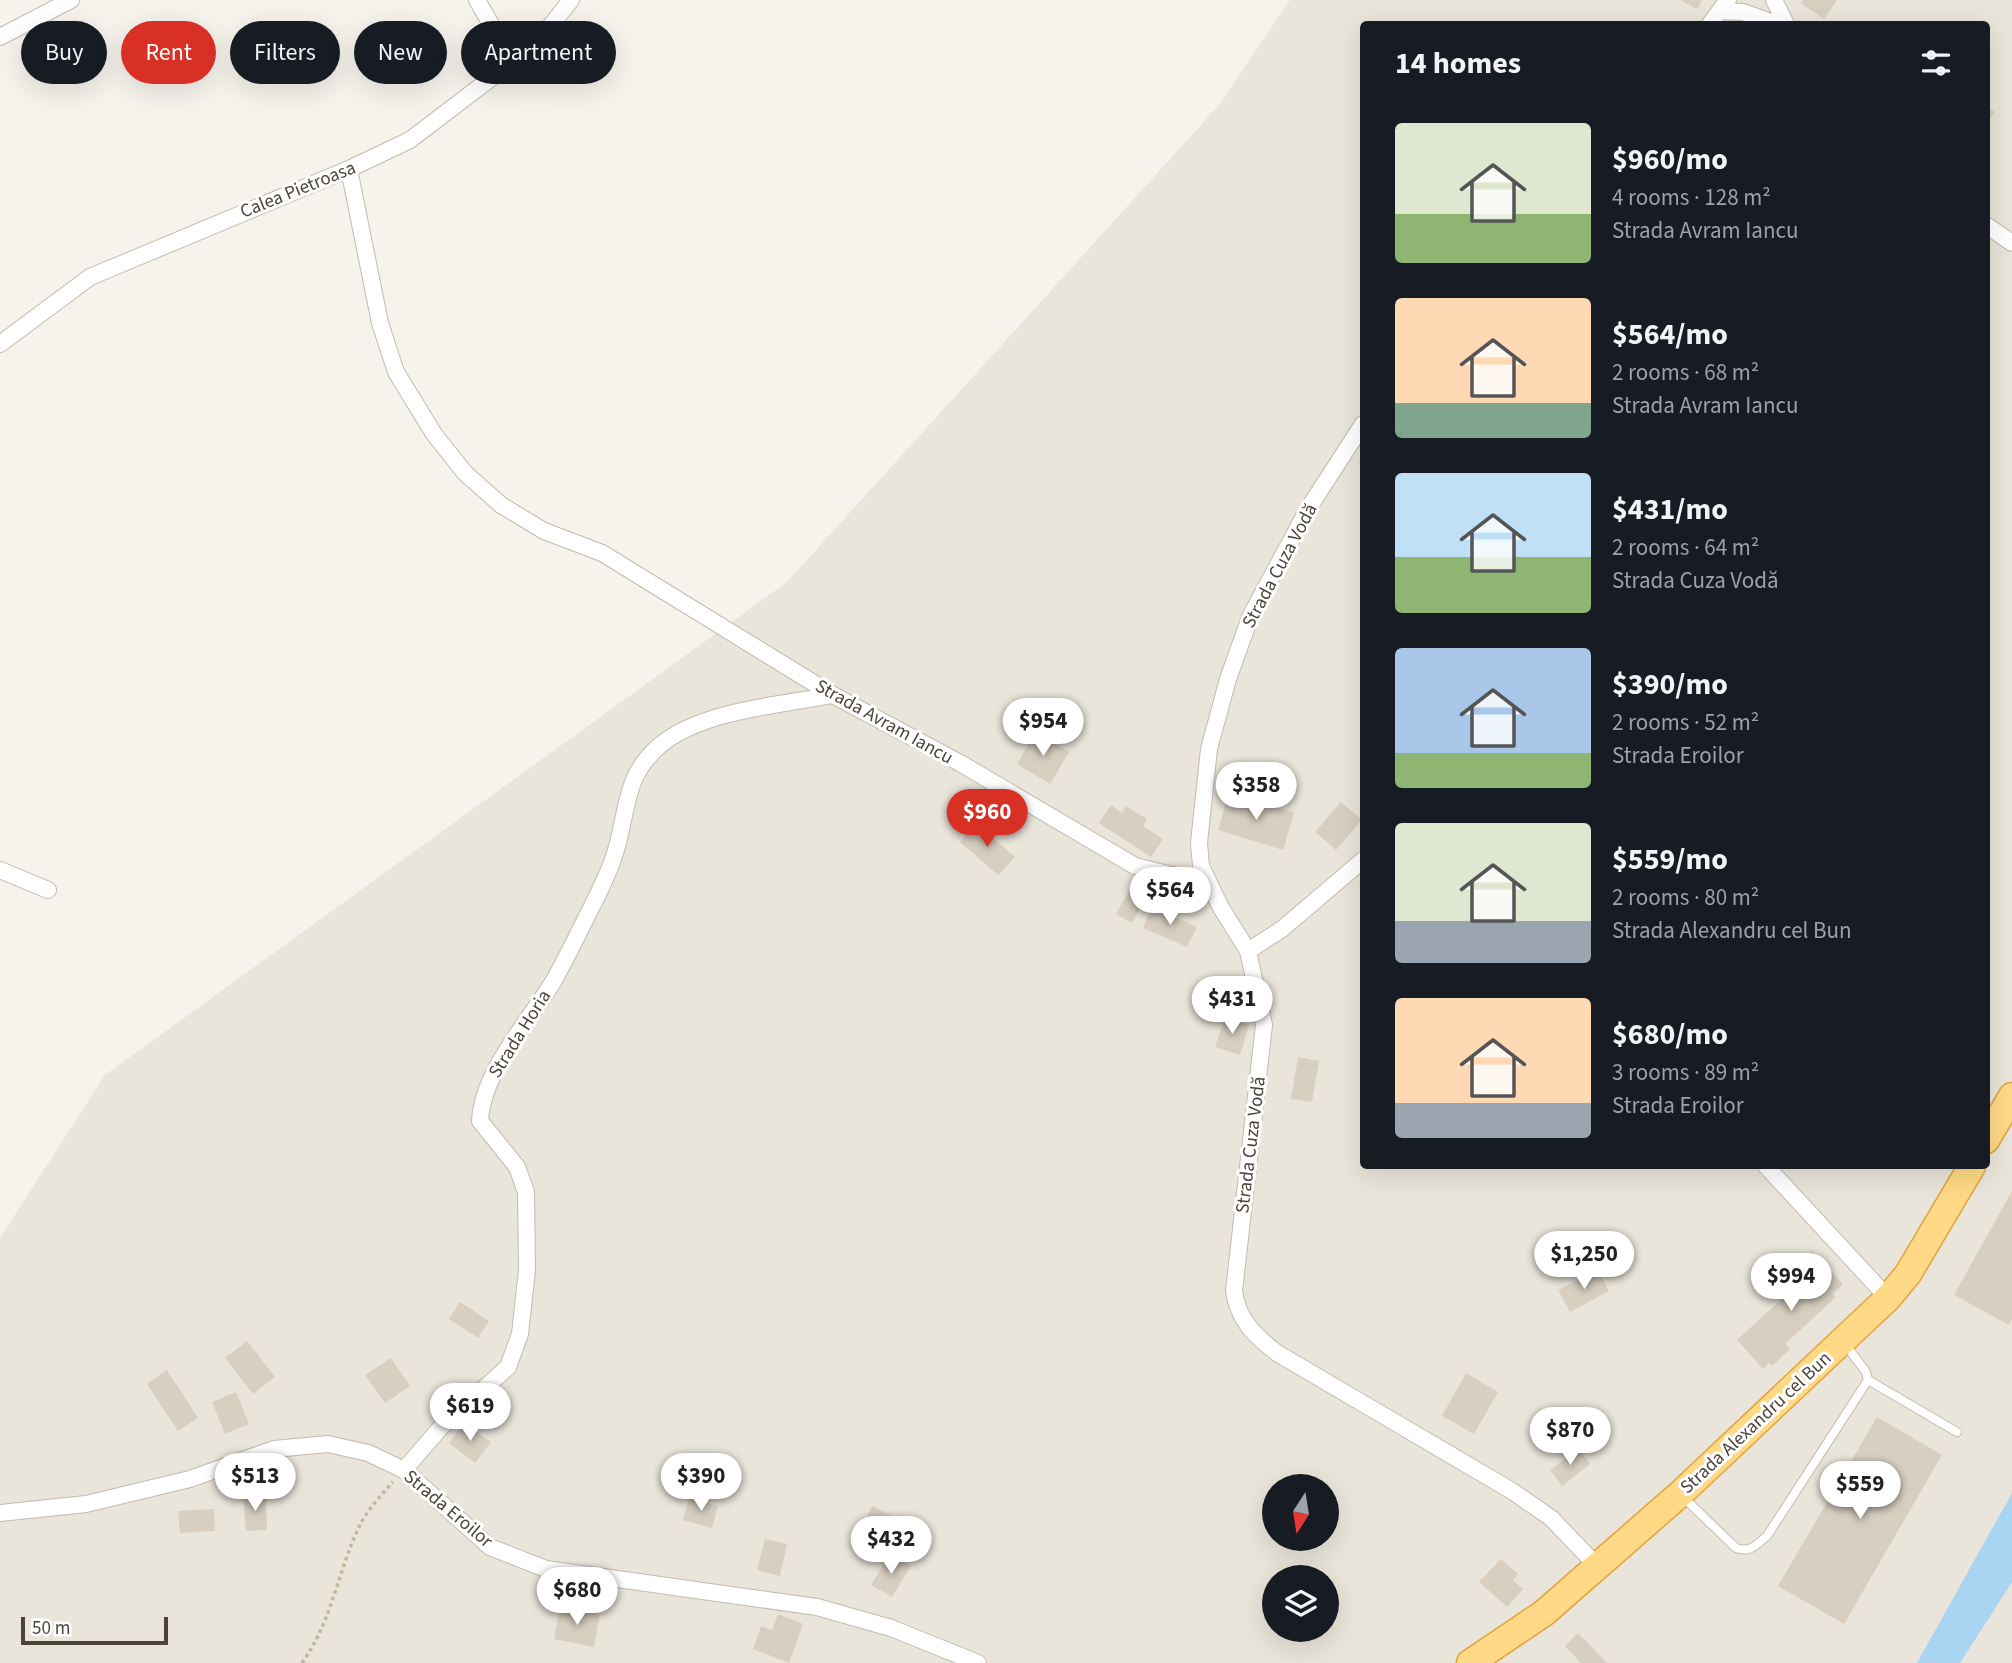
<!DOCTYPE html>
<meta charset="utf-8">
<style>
body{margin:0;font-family:"Source Sans 3",sans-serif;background:#20242c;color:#f1f3f6;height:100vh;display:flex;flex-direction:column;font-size:26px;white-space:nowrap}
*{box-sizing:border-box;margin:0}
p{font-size:23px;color:#9ea1a6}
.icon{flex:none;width:38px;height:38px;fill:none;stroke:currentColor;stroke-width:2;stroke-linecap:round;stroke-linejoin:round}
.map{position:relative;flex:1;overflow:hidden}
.panel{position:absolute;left:1360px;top:21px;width:630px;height:1148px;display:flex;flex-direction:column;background:#171b24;border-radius:7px;box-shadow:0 7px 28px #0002}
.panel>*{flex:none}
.top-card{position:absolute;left:21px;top:21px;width:665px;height:63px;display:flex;gap:14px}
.needle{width:46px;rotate:192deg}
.buttons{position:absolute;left:1262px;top:1474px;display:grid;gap:14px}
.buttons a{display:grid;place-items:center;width:77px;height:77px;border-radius:50%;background:#171b24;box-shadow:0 7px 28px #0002;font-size:35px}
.scale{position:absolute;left:21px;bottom:18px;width:147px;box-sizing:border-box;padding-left:7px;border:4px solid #4b4439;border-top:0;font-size:19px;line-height:24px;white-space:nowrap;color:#4b4439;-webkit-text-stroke:5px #fff;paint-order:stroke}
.price{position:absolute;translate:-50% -60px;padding:0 16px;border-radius:24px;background:#fff;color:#222;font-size:23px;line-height:46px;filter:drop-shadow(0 2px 4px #0008)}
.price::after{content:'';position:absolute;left:50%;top:42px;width:21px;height:16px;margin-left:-10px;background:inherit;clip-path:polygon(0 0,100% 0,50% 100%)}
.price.selected{background:#d93025;color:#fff}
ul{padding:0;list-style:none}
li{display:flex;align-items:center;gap:21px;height:175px;padding:0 35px}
li span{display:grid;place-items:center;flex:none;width:196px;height:140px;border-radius:7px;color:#555}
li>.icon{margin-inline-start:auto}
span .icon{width:84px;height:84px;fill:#fffc;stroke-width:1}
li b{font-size:30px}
h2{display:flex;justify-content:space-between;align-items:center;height:84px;padding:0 35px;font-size:30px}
.chip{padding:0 24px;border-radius:32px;background:#171b24;box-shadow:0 7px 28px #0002;font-size:24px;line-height:63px}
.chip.selected{background:#d93025;color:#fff}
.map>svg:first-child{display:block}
.residential{fill:#eae5da;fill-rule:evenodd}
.water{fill:#a9d4f2}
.building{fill:#d8cfc1}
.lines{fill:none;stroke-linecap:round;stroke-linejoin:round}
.service-casing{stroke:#c2bbae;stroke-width:10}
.minor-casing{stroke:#c2bbae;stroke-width:18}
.trunk-casing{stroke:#e0a43c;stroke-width:29}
.path{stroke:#c4b79f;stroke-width:3.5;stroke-dasharray:3.5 3.5;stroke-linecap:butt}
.service{stroke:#fff;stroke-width:8}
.minor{stroke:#fff;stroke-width:16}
.trunk{stroke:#ffd985;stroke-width:26}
.labels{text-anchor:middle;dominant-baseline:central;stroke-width:6;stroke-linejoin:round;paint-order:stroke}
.street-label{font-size:19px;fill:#4b4439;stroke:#fff}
</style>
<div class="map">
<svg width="2012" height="1663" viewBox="0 0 2012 1663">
<rect width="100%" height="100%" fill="#f6f3ec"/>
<!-- residential -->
<path class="residential" d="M1290,0H2012V1663H0V1238L105,1075L787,582L1219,105ZM1363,24H1986V1166H1363ZM1274,1486H1326V1538H1274ZM1274,1577H1326V1629H1274Z"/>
<!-- water -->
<path class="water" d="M2012,1493V1582L1960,1663H1917Z"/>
<!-- building -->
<g class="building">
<path d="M1680,0H1702L1697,9Z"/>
<path d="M1803,0H1837L1824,19L1801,3Z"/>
<path d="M1986,106L1995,112L1986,125Z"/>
<path d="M1036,732L1069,752L1050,784L1017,764Z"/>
<path d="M1229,793L1294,813L1283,850L1218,830Z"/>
<path d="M1341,802L1362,820L1336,850L1315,832Z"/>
<path d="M1111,805L1122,813L1126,806L1147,819L1143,826L1163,839L1151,857L1099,823Z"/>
<path d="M976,823L1015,857L998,875L960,842Z"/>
<path d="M1134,883L1150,892L1132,923L1116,914Z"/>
<path d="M1152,907L1197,927L1187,947L1143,928Z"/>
<path d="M1225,1017L1249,1025L1240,1055L1215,1047Z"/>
<path d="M1298,1057L1319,1061L1312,1102L1291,1099Z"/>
<path d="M2012,1191V1319L2009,1325L1954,1295Z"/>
<path d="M1812,1251L1843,1284L1833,1294L1836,1297L1785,1344L1790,1349L1772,1366L1769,1363L1763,1369L1737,1340L1810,1273L1800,1263Z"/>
<path d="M1598,1270L1609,1291L1570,1312L1558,1290Z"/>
<path d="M460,1302L489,1321L478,1338L449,1319Z"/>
<path d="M247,1341L275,1377L253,1394L225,1358Z"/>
<path d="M391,1358L410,1386L385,1403L365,1375Z"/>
<path d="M167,1370L198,1418L178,1431L147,1384Z"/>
<path d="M1466,1373L1498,1392L1474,1434L1442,1416Z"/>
<path d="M236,1392L249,1424L225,1434L212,1402Z"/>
<path d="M1877,1417L1942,1455L1844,1624L1778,1586Z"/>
<path d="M464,1423L491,1442L475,1463L449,1443Z"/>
<path d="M1579,1449L1590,1464L1562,1486L1550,1470Z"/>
<path d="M266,1495L267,1530L246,1531L243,1496Z"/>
<path d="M689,1498L718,1506L712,1528L683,1520Z"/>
<path d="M872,1506L896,1518L877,1554L854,1543Z"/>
<path d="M214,1509L215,1531L180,1533L178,1511Z"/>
<path d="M765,1539L787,1544L780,1576L757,1570Z"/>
<path d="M890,1554L911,1566L892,1597L871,1585Z"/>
<path d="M1501,1559L1518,1574L1513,1580L1523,1589L1507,1607L1479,1582Z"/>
<path d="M560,1607L600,1614L594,1647L554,1639Z"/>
<path d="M778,1614L803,1624L789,1663L753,1649L761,1626L772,1630Z"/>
<path d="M1578,1633L1607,1663H1581L1565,1646Z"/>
</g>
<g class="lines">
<!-- service casing -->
<g class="service-casing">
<g id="service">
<path d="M1868,1380L1957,1432"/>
<path d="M1684,1498L1736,1548C1750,1553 1756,1545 1767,1536L1868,1380L1866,1372L1845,1344"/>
</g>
</g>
<!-- minor casing -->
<g class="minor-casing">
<g id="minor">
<path d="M477,0L500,40L518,59"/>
<path d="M1774,0L1786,24"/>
<path d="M1721,11L1743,12L1776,24"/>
<path d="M1710,24L1728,0"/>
<path d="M0,37L71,0"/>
<path d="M349,169L380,323L396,372L434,434L465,473L501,505L544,531L602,553L833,695L960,763L1135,866L1208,884"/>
<path d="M1986,225L2012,243"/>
<path d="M0,344L90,277L349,169L410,140L536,44L571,0"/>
<path d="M1363,424L1308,509L1251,615L1228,679L1209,749L1199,843L1201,866L1220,906L1248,951L1264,1025L1234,1291C1238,1320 1255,1336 1277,1353L1512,1491L1551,1518L1598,1567"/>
<path d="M0,870L48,890"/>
<path d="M1248,951L1282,929L1363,860"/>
<path d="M1766,1166L1888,1298"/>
<path d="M404,1470L441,1427L508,1367L520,1334L527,1270L526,1192L517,1167L480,1121C482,1073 528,1022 553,982C565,961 576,938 587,916C597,896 609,874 615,853C628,813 623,778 658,747C698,711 779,705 833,695"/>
<path d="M0,1513L86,1504L190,1479L274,1449L328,1444L368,1453L404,1470L490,1547L546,1569L817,1607L891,1628L978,1663"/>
</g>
</g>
<!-- trunk casing -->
<g class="trunk-casing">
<g id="trunk">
<path d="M1986,1140L2012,1096"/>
<path d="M1470,1663L1544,1613L1680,1494L1888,1298L1908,1274L1972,1166"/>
</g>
</g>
<!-- path -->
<path class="path" d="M302,1663C334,1618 338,1567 362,1521C370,1507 382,1494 393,1482"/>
<!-- service -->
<use href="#service" class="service"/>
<!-- minor -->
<use href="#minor" class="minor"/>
<!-- trunk -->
<use href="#trunk" class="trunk"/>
</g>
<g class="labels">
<!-- street labels -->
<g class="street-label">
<text transform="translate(298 190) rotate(-22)">Calea Pietroasa</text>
<text transform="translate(1280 566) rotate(-62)">Strada Cuza Vodă</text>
<text transform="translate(884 722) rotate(29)">Strada Avram Iancu</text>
<text transform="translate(520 1034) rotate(-58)">Strada Horia</text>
<text transform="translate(1251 1145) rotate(-83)">Strada Cuza Vodă</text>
<text transform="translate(1756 1423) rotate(-43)">Strada Alexandru cel Bun</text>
<text transform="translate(448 1509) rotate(40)">Strada Eroilor</text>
</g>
</g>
</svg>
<div class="buttons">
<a><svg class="needle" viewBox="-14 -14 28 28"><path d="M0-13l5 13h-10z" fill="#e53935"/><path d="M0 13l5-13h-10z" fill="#9ea1a6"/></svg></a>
<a><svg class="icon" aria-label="layers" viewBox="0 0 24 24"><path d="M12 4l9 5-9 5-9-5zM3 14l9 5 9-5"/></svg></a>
</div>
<div class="scale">50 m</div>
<b class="price" style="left:1043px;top:758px">$954</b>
<b class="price" style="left:1256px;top:822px">$358</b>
<b class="price selected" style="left:987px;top:849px">$960</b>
<b class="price" style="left:1170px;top:927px">$564</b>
<b class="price" style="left:1232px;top:1036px">$431</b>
<b class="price" style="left:1584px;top:1291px">$1,250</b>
<b class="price" style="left:1791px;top:1313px">$994</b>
<b class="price" style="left:470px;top:1443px">$619</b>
<b class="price" style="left:1570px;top:1467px">$870</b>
<b class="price" style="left:255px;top:1513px">$513</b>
<b class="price" style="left:701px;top:1513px">$390</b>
<b class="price" style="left:1860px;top:1521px">$559</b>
<b class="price" style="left:891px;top:1576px">$432</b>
<b class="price" style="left:577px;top:1627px">$680</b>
<div class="top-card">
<a class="chip">Buy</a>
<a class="chip selected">Rent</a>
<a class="chip">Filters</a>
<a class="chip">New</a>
<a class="chip">Apartment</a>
</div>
<section class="panel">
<h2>14 homes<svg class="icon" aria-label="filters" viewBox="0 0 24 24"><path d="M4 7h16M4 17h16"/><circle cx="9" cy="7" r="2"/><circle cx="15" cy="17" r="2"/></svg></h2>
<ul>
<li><span style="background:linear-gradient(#dfe7d0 65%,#8fb573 0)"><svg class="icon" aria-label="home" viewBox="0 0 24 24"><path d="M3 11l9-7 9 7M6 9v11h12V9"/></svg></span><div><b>$960/mo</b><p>4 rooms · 128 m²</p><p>Strada Avram Iancu</p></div></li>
<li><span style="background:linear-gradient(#ffd9b3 75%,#7fa58c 0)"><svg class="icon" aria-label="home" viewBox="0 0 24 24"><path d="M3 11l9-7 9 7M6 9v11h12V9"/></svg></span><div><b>$564/mo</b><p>2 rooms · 68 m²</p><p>Strada Avram Iancu</p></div></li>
<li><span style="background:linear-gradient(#bfe0f5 60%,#8fb573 0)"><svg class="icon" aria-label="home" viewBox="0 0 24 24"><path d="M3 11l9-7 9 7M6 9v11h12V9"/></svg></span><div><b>$431/mo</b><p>2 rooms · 64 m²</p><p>Strada Cuza Vodă</p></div></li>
<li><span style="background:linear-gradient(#a9c7e8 75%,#8fb573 0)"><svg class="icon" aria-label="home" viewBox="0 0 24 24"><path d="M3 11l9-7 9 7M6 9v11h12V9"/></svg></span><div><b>$390/mo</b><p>2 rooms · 52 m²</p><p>Strada Eroilor</p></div></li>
<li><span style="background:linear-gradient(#dfe7d0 70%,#9aa5b1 0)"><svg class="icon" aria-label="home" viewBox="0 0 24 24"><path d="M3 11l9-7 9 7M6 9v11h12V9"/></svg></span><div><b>$559/mo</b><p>2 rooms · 80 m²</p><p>Strada Alexandru cel Bun</p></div></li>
<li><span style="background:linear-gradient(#ffd9b3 75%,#9aa5b1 0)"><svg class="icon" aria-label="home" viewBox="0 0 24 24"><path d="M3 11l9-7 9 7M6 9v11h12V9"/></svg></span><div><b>$680/mo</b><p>3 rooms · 89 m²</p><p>Strada Eroilor</p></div></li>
</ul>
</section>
</div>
